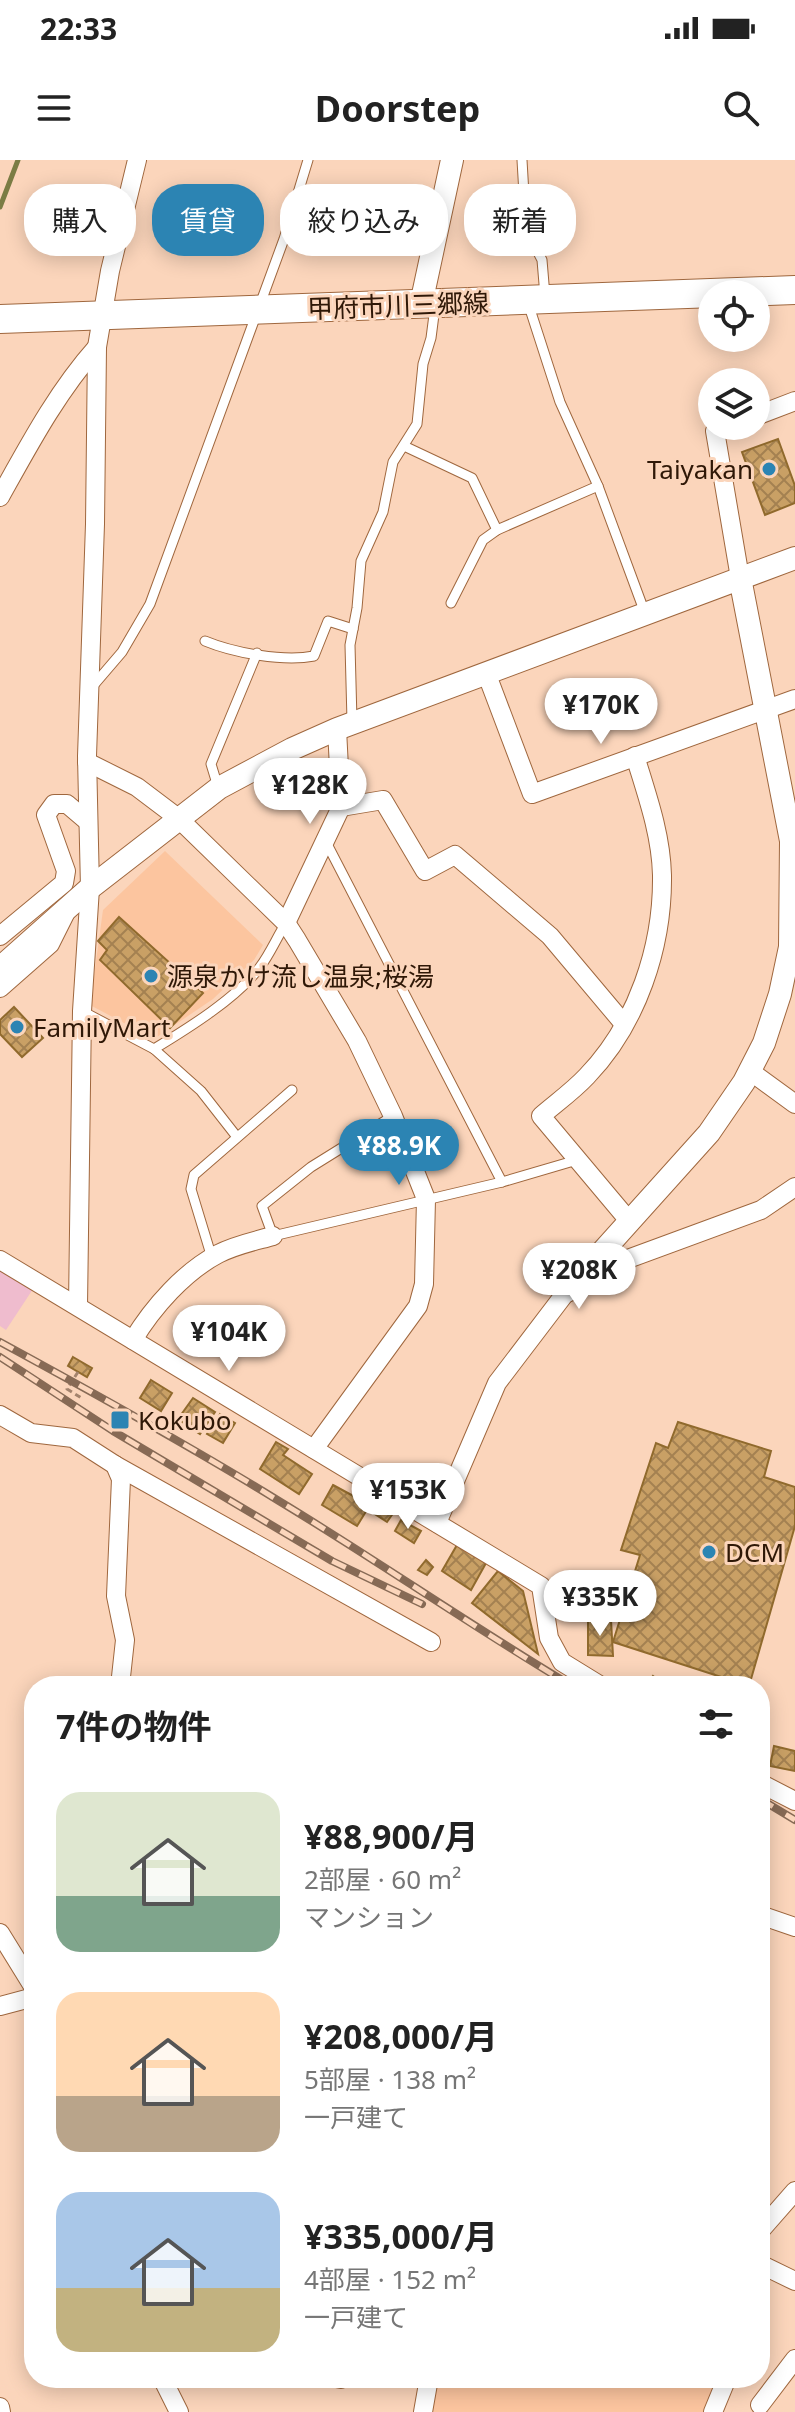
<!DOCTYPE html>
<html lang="ja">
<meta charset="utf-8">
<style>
body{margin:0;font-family:"Noto Sans","Noto Sans JP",sans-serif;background:#f2f2f2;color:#222;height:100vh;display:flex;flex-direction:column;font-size:30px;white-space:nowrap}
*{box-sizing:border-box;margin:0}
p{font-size:26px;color:#767676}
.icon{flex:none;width:44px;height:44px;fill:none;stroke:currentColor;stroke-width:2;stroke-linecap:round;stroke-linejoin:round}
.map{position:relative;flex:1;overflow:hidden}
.panel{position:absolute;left:24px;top:1516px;width:746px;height:712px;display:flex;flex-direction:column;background:#fff;border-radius:32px;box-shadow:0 4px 20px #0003}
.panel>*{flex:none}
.banner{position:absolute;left:24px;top:24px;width:748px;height:72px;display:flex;gap:16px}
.buttons{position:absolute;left:698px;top:120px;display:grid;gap:16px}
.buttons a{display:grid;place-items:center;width:72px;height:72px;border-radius:50%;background:#fff;box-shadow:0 4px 20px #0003;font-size:40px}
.price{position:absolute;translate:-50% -68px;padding:0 18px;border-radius:28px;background:#fff;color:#222;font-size:26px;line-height:52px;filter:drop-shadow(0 2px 4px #0008)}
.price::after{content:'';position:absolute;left:50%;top:48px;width:24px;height:18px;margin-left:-12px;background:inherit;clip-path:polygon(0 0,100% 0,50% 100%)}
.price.active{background:#2c84b3;color:#fff}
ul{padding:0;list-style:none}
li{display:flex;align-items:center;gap:24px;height:200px;padding:0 32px}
li span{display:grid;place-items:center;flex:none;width:224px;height:160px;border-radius:24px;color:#555}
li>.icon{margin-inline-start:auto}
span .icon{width:96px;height:96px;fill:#fffc;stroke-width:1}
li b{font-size:34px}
h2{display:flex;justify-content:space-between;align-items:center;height:96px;padding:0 32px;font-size:34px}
.pill{padding:0 28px;border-radius:32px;background:#fff;box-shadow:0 4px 20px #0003;font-size:28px;line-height:72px}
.pill.active{background:#2c84b3;color:#fff}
.status{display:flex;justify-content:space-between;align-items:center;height:56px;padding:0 40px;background:#fff;direction:ltr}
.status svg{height:22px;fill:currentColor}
header{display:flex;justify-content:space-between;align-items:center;height:104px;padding:0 32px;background:#fff;font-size:36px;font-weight:700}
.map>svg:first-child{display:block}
.built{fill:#fcc59f}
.green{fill:#efbcce}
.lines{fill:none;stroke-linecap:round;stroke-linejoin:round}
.stream{stroke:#7b7c44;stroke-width:5}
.building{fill:url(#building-cross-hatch);stroke:#906a2d;stroke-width:2}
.service-casing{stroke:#9f673e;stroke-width:11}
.minor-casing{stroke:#9f673e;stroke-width:20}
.tertiary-casing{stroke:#9f673e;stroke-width:24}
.primary-casing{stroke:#9f673e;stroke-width:30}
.path{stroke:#a3836d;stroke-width:3;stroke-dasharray:6 4;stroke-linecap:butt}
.service{stroke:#fff;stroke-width:9}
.minor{stroke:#fff;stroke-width:18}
.tertiary{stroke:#fff;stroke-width:22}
.primary{stroke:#fff;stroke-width:28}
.rail-casing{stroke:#876a55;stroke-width:8}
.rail{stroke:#fbd5bb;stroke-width:5;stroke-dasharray:15;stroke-linecap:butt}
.poi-dot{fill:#2c84b3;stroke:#fbd5bb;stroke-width:3}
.labels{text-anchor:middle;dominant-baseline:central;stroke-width:6;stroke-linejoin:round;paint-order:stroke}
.street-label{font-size:26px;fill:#2f1807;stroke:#fbd5bb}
.poi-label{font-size:26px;fill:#2f1807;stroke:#fbd5bb;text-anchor:start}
</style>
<div class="status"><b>22:33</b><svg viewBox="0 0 49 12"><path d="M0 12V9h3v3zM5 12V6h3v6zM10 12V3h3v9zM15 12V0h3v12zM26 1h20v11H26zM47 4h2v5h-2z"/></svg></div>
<header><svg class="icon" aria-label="menu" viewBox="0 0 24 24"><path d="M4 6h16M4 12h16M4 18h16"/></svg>Doorstep<svg class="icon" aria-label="search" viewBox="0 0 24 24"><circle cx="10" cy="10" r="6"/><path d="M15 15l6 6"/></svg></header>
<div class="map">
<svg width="795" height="2252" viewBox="0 0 795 2252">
<defs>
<pattern id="building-cross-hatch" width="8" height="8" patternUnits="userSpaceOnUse" patternTransform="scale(2)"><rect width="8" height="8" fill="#c9a065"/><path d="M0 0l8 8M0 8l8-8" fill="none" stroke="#a48151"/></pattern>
</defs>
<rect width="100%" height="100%" fill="#fbd5bb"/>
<!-- built -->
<g class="built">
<path d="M165,691L263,785L254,800L213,839L154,879L90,845L103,750Z"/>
<path d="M434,2218H720L707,2252H427Z"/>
</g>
<!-- green -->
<path class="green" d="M0,1110L33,1129L6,1170L0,1166Z"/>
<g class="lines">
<!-- stream -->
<path class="stream" d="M0,47L18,0"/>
</g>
<!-- building -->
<g class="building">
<path d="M778,279L795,326V343L765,355L742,292Z"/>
<path d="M119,757L203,833L170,868L100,800L107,790L98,781Z"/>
<path d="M14,847L43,878L22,897L0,874V860Z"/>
<path d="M73,1197L92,1208L87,1217L68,1206Z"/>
<path d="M151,1220L172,1233L161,1251L140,1238Z"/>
<path d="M193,1238L215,1252L200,1274L178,1259Z"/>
<path d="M220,1254L235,1263L223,1283L207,1274Z"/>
<path d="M678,1262L771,1291L764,1317L795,1327V1366L749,1526L613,1482L640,1395L621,1390L656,1283L668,1288Z"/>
<path d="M276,1282L288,1289L283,1295L312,1314L299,1334L260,1309Z"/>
<path d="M333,1325L370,1345L357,1366L322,1345Z"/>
<path d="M381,1339L396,1349L387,1362L373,1353Z"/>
<path d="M401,1360L421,1371L414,1383L395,1371Z"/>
<path d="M457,1385L486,1403L471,1430L442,1411Z"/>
<path d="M426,1400L433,1407L427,1415L418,1410Z"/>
<path d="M498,1411L523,1431L538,1494L472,1443Z"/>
<path d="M588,1459L611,1460L613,1496L588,1495Z"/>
<path d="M653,1516L667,1526H646Z"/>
<path d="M774,1586L795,1591V1611L770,1606Z"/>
</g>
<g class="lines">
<!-- service casing -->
<g class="service-casing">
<g id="service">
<path d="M522,0L526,69L542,100L545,136"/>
<path d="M528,143L560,242L598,326L645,453"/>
<path d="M404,286L472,318L497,370"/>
<path d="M451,443L483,380L497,370L598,326"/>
<path d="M205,481C234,493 284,502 314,496L328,461L353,469"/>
<path d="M92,527L122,492L150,444L284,79L308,0"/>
<path d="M352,561L350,485L357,448L361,401L383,352L393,302L417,264L423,204L431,178L435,147"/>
<path d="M218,627L211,604L257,493"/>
<path d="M326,682L502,1022"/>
<path d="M82,851L154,889C187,869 237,838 260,807C270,794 277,777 286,763"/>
<path d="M154,889L201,931L237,977"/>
<path d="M393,956L311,1007L262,1046L273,1076L502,1022L577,1000"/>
<path d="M212,1098L191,1029L194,1015L292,930"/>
</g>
</g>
<!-- minor casing -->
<g class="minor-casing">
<g id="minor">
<path d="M756,256L795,241"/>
<path d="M727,266L715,271L740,418"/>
<path d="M0,337C29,285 57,232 97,187"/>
<path d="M487,515L532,634L795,539"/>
<path d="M87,602L137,627L178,658L286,763L297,780L357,881L393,956L426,1039L424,1124L418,1146L314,1289"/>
<path d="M341,647L383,640L425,711L455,695L550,776L624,864"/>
<path d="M286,763L341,647L337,569"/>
<path d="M0,776L64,723L66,711L46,655L54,644H67L87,661"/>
<path d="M0,828L50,784L65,754"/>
<path d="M750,911L795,944"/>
<path d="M630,1062L541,956C556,943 573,931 587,916C637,864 663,787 662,715C661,674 647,635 635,596"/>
<path d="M0,1100L541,1426L549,1478L562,1502L601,1526"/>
<path d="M78,1146L82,851L90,728L87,596L95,364L97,187L110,111L137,0"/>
<path d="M133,1180C153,1147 184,1112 218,1094C235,1085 255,1081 273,1076"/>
<path d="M0,1255L31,1273L73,1278L115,1305L121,1319L116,1436L125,1480L120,1526"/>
<path d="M115,1305L431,1482"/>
<path d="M437,1363L497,1223L567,1131L598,1110L761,1050L795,1027"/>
<path d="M760,1623L795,1641"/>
<path d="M760,1755L795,1767"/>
<path d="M0,1773L34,1828"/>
<path d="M0,1846L34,1837"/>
<path d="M760,2071L795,2031"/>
<path d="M760,2104L795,2121"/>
<path d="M162,2218L179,2252"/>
<path d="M336,2218L341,2219"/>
<path d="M760,2245L795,2199"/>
<path d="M0,2247L1,2252"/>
<path d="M423,2252L429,2218"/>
<path d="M713,2252L727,2218"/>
</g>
</g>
<!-- tertiary casing -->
<g class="tertiary-casing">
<g id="tertiary">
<path d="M421,144L452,0"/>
<path d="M0,808L90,728L219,628L292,589L337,569L795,398"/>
<path d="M567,1131L709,973L744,922L764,883L780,834L790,787L791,681L740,418"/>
</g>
</g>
<!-- primary casing -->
<g class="primary-casing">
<path id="primary" d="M0,159L795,130"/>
</g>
<!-- path -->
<path class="path" d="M78,1212L67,1229L83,1239"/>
<!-- service -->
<use href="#service" class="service"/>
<!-- minor -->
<use href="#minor" class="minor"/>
<!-- tertiary -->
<use href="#tertiary" class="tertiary"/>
<!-- primary -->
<use href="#primary" class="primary"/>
<!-- rail casing -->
<g class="rail-casing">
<g id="rail">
<path d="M0,1182C94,1233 188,1285 279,1341C378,1401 473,1467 572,1526"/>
<path d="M0,1197L113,1271L332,1401L422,1444"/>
<path d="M760,1639L795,1660"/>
</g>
</g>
<!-- rail -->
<use href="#rail" class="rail"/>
</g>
<!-- markers -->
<g class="poi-dot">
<circle cx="769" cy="309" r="8"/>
<circle cx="151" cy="816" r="8"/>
<circle cx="17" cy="867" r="8"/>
<rect x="110" y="1250" width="20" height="20" rx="4"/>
<circle cx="709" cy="1392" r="8"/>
</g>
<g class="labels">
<!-- street labels -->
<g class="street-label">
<text transform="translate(398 145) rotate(-2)">甲府市川三郷線</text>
</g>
<!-- poi labels -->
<g class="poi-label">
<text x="753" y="309" text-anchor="end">Taiyakan</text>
<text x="167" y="816">源泉かけ流し温泉;桜湯</text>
<text x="33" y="867">FamilyMart</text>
<text x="138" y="1260">Kokubo</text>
<text x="725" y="1392">DCM</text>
</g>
</g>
</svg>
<div class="buttons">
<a><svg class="icon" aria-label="locate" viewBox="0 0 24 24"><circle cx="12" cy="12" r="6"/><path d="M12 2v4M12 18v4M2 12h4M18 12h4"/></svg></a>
<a><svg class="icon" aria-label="layers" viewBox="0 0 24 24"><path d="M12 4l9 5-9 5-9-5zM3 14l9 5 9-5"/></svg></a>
</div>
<b class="price" style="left:601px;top:586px">¥170K</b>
<b class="price" style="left:310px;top:666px">¥128K</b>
<b class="price active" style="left:399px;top:1027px">¥88.9K</b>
<b class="price" style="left:579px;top:1151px">¥208K</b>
<b class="price" style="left:229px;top:1213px">¥104K</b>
<b class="price" style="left:408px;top:1371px">¥153K</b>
<b class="price" style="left:600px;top:1478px">¥335K</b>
<div class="banner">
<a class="pill">購入</a>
<a class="pill active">賃貸</a>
<a class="pill">絞り込み</a>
<a class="pill">新着</a>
</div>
<section class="panel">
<h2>7件の物件<svg class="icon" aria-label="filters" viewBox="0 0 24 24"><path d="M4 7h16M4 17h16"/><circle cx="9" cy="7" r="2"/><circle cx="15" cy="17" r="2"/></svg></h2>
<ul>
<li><span style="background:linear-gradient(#dfe7d0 65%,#7fa58c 0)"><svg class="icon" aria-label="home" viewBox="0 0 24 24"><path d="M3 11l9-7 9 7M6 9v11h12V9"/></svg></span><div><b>¥88,900/月</b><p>2部屋 · 60 m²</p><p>マンション</p></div></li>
<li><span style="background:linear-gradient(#ffd9b3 65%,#b9a48a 0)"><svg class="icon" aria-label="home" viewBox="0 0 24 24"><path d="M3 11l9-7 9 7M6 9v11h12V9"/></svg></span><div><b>¥208,000/月</b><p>5部屋 · 138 m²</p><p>一戸建て</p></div></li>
<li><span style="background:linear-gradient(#a9c7e8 60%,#c2b280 0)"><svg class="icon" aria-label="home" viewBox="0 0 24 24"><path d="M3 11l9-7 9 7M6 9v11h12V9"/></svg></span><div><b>¥335,000/月</b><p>4部屋 · 152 m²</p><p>一戸建て</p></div></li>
</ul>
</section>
</div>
